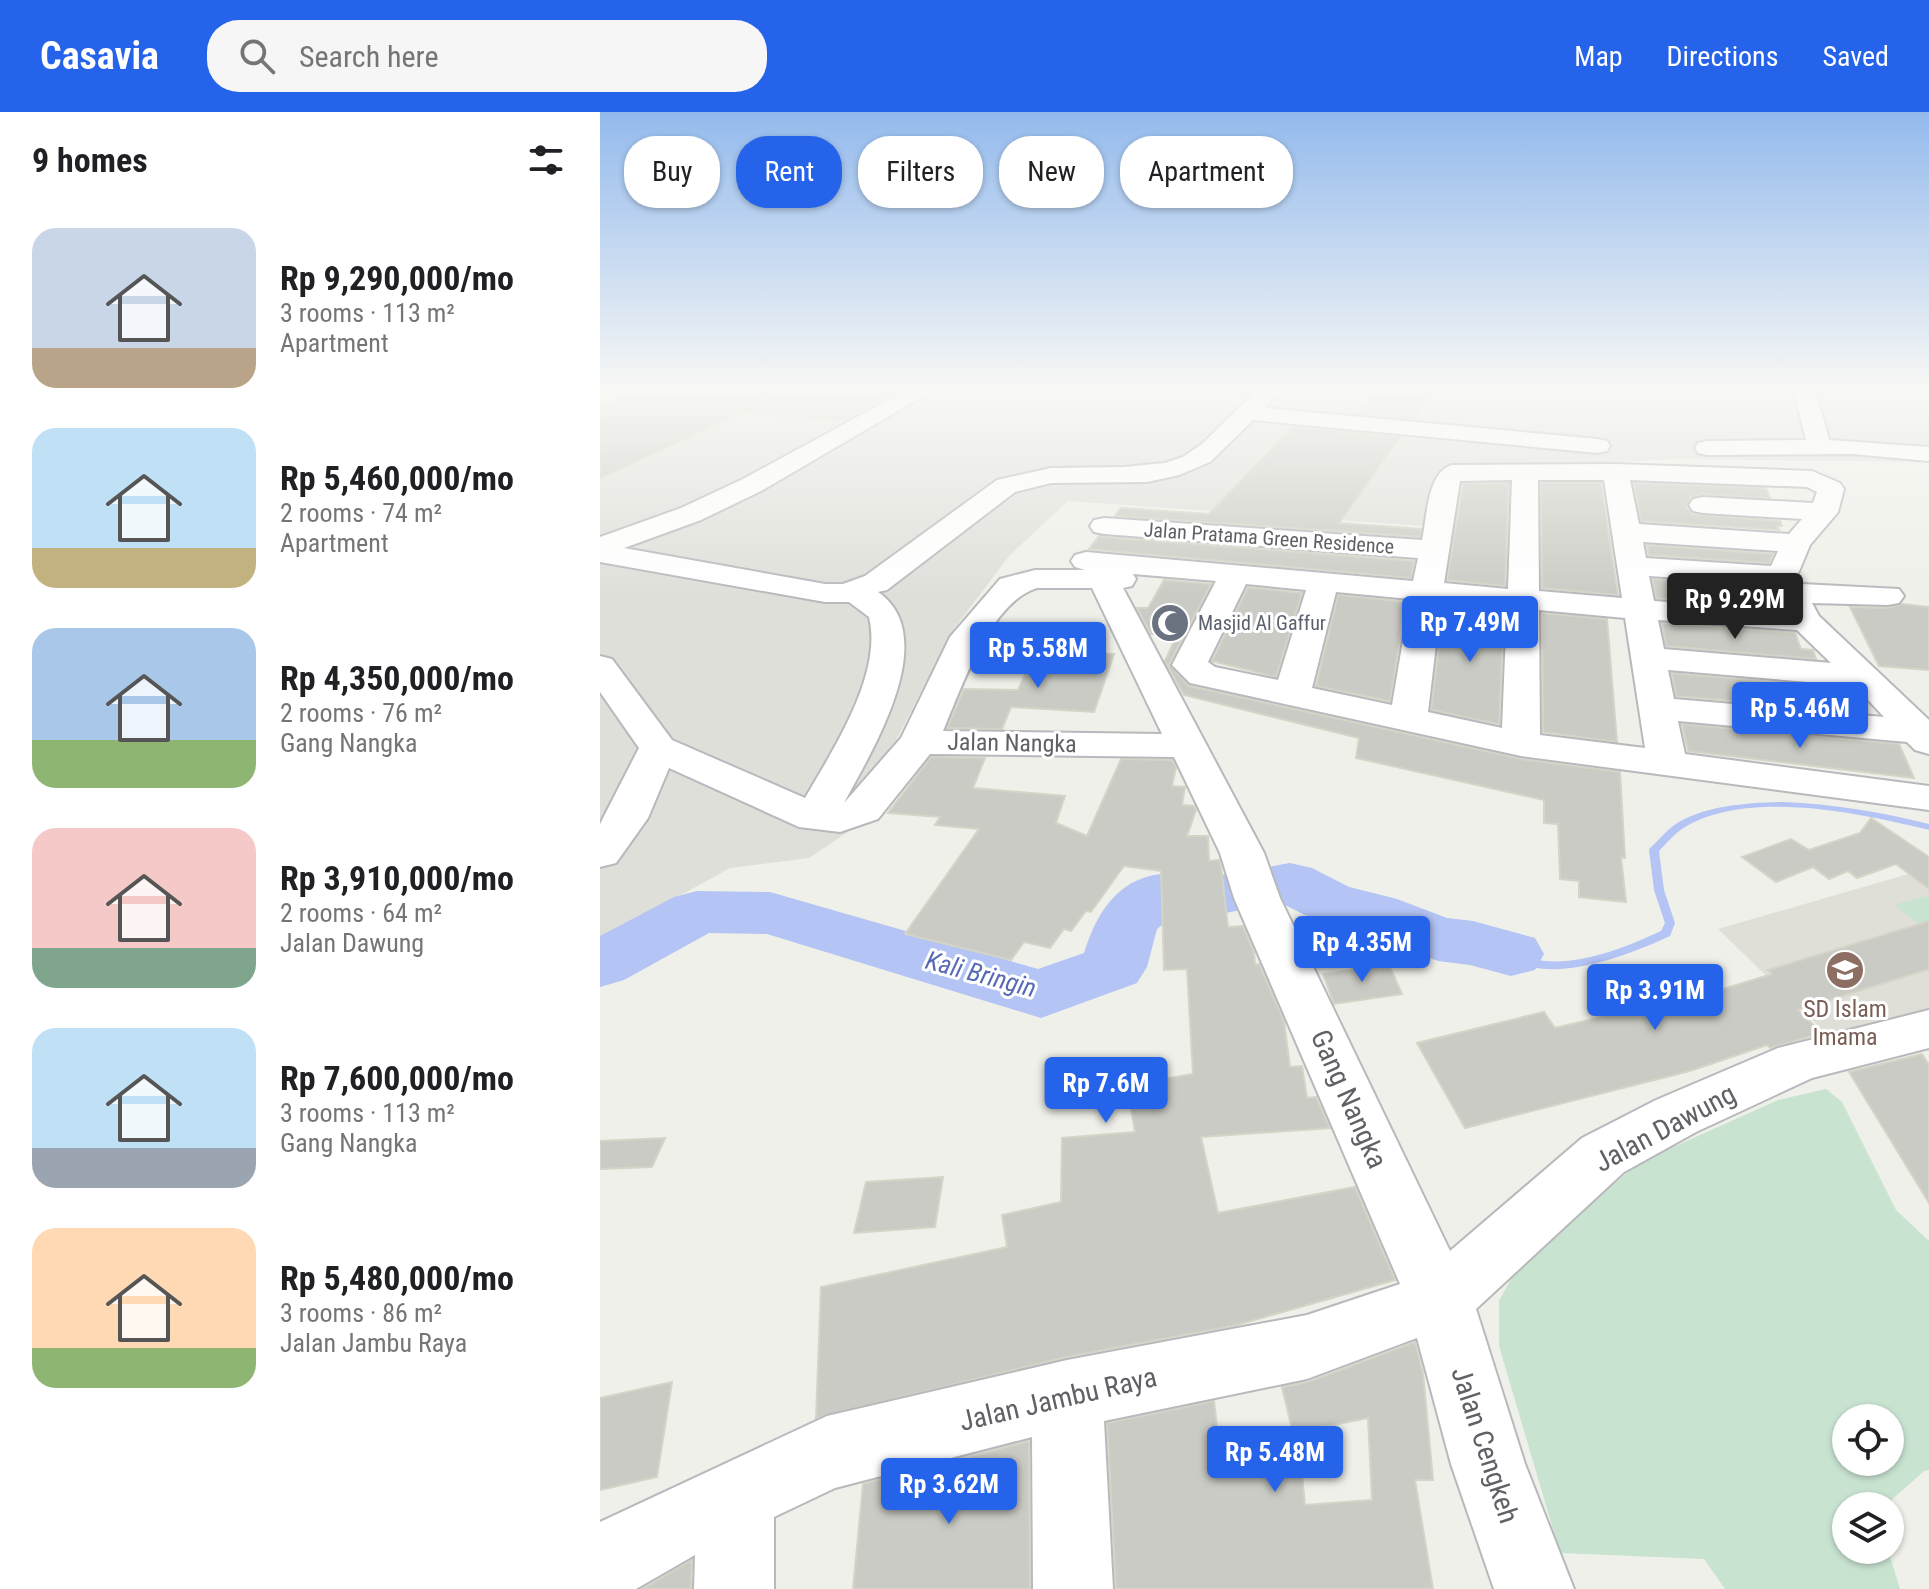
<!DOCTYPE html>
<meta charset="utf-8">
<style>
body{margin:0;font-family:"Roboto Condensed",sans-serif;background:#f6f6f6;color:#202124;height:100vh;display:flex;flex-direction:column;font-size:30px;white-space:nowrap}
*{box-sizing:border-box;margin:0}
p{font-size:26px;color:#757577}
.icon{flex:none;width:44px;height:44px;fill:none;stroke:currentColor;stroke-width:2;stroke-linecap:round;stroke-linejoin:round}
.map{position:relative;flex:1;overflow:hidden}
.details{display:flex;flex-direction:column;background:#fff;width:600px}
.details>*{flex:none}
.hud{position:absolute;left:24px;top:24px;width:760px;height:72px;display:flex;gap:16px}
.buttons{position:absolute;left:1232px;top:1292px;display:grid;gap:16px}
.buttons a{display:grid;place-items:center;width:72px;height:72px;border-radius:50%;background:#fff;box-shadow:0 2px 6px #0004;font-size:40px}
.price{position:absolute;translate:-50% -68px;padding:0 18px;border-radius:8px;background:#2563eb;color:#fff;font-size:26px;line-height:52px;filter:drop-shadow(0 2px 4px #0008)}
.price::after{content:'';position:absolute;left:50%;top:48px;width:24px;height:18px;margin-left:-12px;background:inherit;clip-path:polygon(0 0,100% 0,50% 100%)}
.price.current{background:#222;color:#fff}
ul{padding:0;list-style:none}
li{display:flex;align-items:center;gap:24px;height:200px;padding:0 32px}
li span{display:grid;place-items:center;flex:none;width:224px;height:160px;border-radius:24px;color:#555}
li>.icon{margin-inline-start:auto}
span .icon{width:96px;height:96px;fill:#fffc;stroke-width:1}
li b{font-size:34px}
h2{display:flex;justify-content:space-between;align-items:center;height:96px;padding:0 32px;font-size:34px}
.tag{padding:0 28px;border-radius:32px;background:#fff;box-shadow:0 2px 6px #0004;font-size:28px;line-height:72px}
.tag.current{background:#2563eb;color:#fff}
header{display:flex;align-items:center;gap:48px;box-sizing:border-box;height:112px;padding:0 40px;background:#2563eb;color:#fff}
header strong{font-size:38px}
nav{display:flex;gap:44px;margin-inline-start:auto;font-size:28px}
.search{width:560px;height:72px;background:#f6f6f6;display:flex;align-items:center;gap:20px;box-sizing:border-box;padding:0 28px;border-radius:32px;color:#757577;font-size:30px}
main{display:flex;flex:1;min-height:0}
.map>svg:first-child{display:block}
.industrial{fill:#dfdfda}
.education{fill:#dfdfd7}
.green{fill:#c9e3d1;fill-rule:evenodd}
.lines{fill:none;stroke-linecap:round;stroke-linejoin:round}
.stream{fill:#b3c4f5;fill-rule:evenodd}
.river{fill:#b3c4f5;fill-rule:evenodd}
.building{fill:#cbcbc5;stroke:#d4d4c7;stroke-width:2}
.minor-casing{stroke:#b8b8bd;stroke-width:4}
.minor{fill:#fff;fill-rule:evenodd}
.labels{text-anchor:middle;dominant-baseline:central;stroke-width:6;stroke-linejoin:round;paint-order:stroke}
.far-street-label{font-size:20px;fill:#606166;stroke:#fff}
.far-worship-label{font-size:20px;fill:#5b616d;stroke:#fff;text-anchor:start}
.street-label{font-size:24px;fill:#606166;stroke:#fff}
.education-label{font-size:24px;fill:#785e54;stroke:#fff}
.water-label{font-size:26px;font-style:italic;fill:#5869b6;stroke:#fff}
.near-street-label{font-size:28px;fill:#606166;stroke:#fff}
</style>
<header>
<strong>Casavia</strong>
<div class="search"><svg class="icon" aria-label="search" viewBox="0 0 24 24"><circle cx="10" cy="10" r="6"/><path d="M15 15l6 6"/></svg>Search here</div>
<nav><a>Map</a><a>Directions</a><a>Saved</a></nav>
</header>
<main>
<section class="details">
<h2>9 homes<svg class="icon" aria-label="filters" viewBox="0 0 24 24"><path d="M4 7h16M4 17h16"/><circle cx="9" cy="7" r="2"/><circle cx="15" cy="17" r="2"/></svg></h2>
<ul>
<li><span style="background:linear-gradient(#c9d6e8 75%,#b9a48a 0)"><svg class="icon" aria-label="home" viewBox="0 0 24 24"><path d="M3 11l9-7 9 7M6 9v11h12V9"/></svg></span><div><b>Rp 9,290,000/mo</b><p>3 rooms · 113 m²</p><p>Apartment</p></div></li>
<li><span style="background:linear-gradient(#bfe0f5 75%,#c2b280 0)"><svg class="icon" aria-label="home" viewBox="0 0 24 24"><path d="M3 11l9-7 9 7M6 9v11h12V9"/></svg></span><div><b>Rp 5,460,000/mo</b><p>2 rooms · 74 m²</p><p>Apartment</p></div></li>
<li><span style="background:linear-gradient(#a9c7e8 70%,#8fb573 0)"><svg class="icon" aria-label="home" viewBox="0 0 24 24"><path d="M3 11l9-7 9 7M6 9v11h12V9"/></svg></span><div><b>Rp 4,350,000/mo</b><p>2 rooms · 76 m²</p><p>Gang Nangka</p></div></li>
<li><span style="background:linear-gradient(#f6c9c9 75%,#7fa58c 0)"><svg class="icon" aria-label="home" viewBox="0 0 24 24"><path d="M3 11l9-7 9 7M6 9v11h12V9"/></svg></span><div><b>Rp 3,910,000/mo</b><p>2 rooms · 64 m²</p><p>Jalan Dawung</p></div></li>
<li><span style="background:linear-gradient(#bfe0f5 75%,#9aa5b1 0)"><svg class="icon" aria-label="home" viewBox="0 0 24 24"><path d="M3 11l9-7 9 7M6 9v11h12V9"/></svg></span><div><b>Rp 7,600,000/mo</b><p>3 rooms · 113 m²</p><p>Gang Nangka</p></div></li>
<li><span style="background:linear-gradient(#ffd9b3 75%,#8fb573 0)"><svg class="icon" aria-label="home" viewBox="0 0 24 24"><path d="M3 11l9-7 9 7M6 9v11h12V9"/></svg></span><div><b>Rp 5,480,000/mo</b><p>3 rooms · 86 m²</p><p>Jalan Jambu Raya</p></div></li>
</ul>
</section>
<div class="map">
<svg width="1329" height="1477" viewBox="0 0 1329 1477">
<rect width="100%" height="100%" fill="#eff0e9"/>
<!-- industrial -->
<path class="industrial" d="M0,279H1329V350L1083,347L1010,350L994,356L840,359L825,414L468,389L409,444L354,517L248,720L209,746L130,756L43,804L0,840Z"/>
<!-- education -->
<path class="education" d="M1329,756V898L1235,930L1118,817Z"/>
<!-- green -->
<g class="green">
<path d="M1325,784L1329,787V820L1294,793Z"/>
<path d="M1226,977L1242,990L1296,1098L1329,1129V1358L1324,1359L1285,1394H1246V1438H1288L1300,1477H1125L1104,1447L960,1441L899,1234V1189L918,1154L1040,1050L1178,988ZM1246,1306H1290V1350H1246Z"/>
</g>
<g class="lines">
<!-- stream -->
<path class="stream" d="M1183,690C1233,692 1281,700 1329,712V718C1260,701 1145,676 1082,717C1073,723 1066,732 1059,739L1064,778L1075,811L1070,824C1028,843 946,877 905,842L907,839L911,838C919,841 926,845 934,847C973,857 1027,835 1061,819L1065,811L1054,778L1049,738L1050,736C1058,729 1065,720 1073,714C1103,693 1148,691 1183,690Z"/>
<!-- river -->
<path class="river" d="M690,751L712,756L749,775L797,787L847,806L873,809L935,826L944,842L935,858L911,864L870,853L838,849L751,817L705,803L681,791L614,803L575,802L557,817L547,855L537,871L441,906L167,822L109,821L24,868L0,875V824L74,785L97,779L170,780L438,857L484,841C496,803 516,767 561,762C577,761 594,763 610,763C637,763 664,755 690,751Z"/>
</g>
<!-- building -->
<g class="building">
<path d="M36,279H298L243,309L143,300L0,366V293Z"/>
<path d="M777,279H834L814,307L758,302Z"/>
<path d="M693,315L800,325L739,411L821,417L820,425L515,404L521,396L609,402Z"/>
<path d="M909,371L905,474L847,468L863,372Z"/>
<path d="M941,371H1001L1018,483L942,476Z"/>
<path d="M1034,371L1166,376L1170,386L1102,382L1090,385L1086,395L1092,402L1180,409L1182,414H1177L1179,418L1041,409Z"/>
<path d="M499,424L504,425L814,449L811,466L489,437Z"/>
<path d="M1047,433L1173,442L1169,451L1049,443Z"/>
<path d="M1053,467L1167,475L1175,494L1056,486Z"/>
<path d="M564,468L611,472L569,552L589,574L921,647L1020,660L1025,746L1021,745L1026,790L979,785V769L960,767L958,712L944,711V688L756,646L759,626L584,583L565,549L577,523L551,522L537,496H548Z"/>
<path d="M648,475L702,481L676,565L612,549Z"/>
<path d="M738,483L806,490L790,589L716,574Z"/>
<path d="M1302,492L1329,495V558L1279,554L1250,495L1288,496Z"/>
<path d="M844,493L904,499L899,612L831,598Z"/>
<path d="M942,501L1007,507L1017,630L943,620Z"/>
<path d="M1062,511L1195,521L1201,537L1213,538L1216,547L1066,534Z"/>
<path d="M435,540L514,542L494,600L411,595L402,617L347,616L364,577L418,578Z"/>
<path d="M1072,561L1253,577L1264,600L1076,584Z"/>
<path d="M1082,612L1299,632L1314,666L1088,639Z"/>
<path d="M331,645L385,646L373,676L465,684L456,711L487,724L521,647L572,648L576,655L572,674L585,675L582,693L594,694L596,698L587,724H608L609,749L619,748L621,754L628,815L643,814L654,840L655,853L659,852L684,909L690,955L702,954L707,986L716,985L730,1016L601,1025L618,1101L755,1075L795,1168L637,1213L466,1245L216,1306L221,1175L407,1135L402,1103L461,1090L462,1026L535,1020L527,973L593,962L587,857L564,858L561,759L524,754L491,800L486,799L471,819L464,817L450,836L424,830L411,848L305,822L379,717L335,713L340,705L288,701Z"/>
<path d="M1271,706L1329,745V777L1296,752L1257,766L1248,759L1229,767L1213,755L1176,770L1142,745L1191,727L1209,738L1260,721Z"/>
<path d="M1329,809V857L1198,898L1222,921L1170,936L1167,933L1090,959L865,1016L817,931L944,900L955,916L1039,896L1014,865L1050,857L1078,891L1172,862L1168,858Z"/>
<path d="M789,853L802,882L734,892L723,862Z"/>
<path d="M1322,942L1329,953V1091L1249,960Z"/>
<path d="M65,1026L52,1055L0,1057V1029Z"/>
<path d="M343,1065L335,1115L254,1121L266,1070Z"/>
<path d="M815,1230L823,1261L833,1368H815L833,1477H516L507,1311L614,1289L621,1348L700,1341L705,1393L772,1388L768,1306L693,1321L682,1275L708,1270Z"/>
<path d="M72,1270L57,1365L0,1378V1286Z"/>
<path d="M429,1329L430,1477H253L263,1372Z"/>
<path d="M92,1448L91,1477H42Z"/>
</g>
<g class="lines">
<!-- minor casing -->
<g class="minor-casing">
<g id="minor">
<path d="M305,279H332L161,379L101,408L24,436L225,472H243L265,464L397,368L451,356L524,355L565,351L583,345L602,332L656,279H679L664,296L998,327L1007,329L1010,334L1007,339L998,341L653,308L610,350L579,363L547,370L451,371L415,380L287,478L278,480C343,525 271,640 244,691L301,626L350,525L400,467L435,458H485L475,455L471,449L475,443L486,440L813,469L818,446L504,422L494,420L490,414L494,408L504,406L822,428C827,406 827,360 852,353L1016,352L1212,359L1240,371L1244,377L1238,400L1210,433L1197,464L1202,472L1299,477L1304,484L1299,491L1288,493L1212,491L1219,504L1329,608V642L1315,638L1307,630L1078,609L1085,642L1329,674V698L921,644L590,571L572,553L616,469L533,462L536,467L532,474L523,476L664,741L680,786L850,1139L982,1026L1056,988L1178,936L1329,898V936L1212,966L1096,1020L1024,1060L876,1197L925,1352L974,1477H894L851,1352L817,1226L707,1267L504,1309L513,1477H433L432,1325L235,1376L174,1405V1477H94L95,1443L36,1477H0V1410L227,1304L467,1248L707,1203L800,1172L634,786L620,741L574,645L330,642L278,707L240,720L199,715L69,656L48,706L16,751L0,755V712L39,636L0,580V544L12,547L72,628L205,686C233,638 283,562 269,505L249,490H225L0,450V425L81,396L143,367ZM912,368L908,477L844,471L860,369ZM938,368H1004L1022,486L939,479ZM1030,368L1207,375L1217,380L1213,391L1103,385L1093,387L1089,393L1093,399L1103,401L1202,407L1189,422L1039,412ZM1043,430L1178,439L1171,454L1046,446ZM1049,464L1171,472L1184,498L1054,489ZM646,472L706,478L678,568L615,555L608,550ZM437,476H492L562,622L343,619C361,577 390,490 437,476ZM736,480L810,487L792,593L712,576ZM841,490L907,496L902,616L828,600ZM939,498L1025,506L1045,636L940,623ZM1058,508L1197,518L1231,551L1064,537ZM1068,558L1255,574L1284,605L1074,587Z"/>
<path d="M1194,279H1216L1229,328L1329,335V349L1252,342L1107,343L1098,341L1095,336L1098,331L1107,329L1206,328Z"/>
</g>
</g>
<!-- minor -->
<use href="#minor" class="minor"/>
</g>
<!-- sky -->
<linearGradient id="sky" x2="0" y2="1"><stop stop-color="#93baed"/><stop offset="0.57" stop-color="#f8f8f5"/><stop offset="1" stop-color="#f8f8f5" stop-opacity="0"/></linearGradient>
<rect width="1329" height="486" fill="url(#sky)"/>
<!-- icons -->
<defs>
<g id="mosque-disc" transform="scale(2)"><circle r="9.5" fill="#6b7280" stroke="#fff"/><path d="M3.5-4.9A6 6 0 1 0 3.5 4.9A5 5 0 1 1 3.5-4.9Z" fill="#fff"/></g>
<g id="school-disc" transform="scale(2)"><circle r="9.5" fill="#8d6e63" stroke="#fff"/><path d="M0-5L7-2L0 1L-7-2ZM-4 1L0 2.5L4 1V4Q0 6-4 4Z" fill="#fff"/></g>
</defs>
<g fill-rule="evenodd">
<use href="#mosque-disc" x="570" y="511"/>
<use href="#school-disc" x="1245" y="858"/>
</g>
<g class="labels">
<!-- far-street labels -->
<g class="far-street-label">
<text transform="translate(669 426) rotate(4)">Jalan Pratama Green Residence</text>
</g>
<!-- far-worship labels -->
<g class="far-worship-label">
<text x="598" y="511">Masjid Al Gaffur</text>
</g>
<!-- street labels -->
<g class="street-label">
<text transform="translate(412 631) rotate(1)">Jalan Nangka</text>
</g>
<!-- education labels -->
<g class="education-label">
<text x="1245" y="897">SD Islam<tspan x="1245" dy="28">Imama</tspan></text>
</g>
<!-- water labels -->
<g class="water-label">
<text transform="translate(381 862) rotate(15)">Kali Bringin</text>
</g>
<!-- near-street labels -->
<g class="near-street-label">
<text transform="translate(749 987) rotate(66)">Gang Nangka</text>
<text transform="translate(1065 1016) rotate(-28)">Jalan Dawung</text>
<text transform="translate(458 1287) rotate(-13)">Jalan Jambu Raya</text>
<text transform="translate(885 1333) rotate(72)">Jalan Cengkeh</text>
</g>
</g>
</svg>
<div class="buttons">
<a><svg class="icon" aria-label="locate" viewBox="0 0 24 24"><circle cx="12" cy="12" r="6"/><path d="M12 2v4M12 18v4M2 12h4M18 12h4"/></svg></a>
<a><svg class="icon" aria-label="layers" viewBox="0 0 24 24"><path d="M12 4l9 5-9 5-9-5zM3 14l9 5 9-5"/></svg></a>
</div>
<b class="price current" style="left:1135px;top:529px">Rp 9.29M</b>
<b class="price" style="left:870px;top:552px">Rp 7.49M</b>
<b class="price" style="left:438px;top:578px">Rp 5.58M</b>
<b class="price" style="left:1200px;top:638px">Rp 5.46M</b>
<b class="price" style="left:762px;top:872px">Rp 4.35M</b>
<b class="price" style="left:1055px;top:920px">Rp 3.91M</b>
<b class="price" style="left:506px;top:1013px">Rp 7.6M</b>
<b class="price" style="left:675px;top:1382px">Rp 5.48M</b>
<b class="price" style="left:349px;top:1414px">Rp 3.62M</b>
<div class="hud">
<a class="tag">Buy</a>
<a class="tag current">Rent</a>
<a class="tag">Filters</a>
<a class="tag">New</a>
<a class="tag">Apartment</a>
</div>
</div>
</main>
